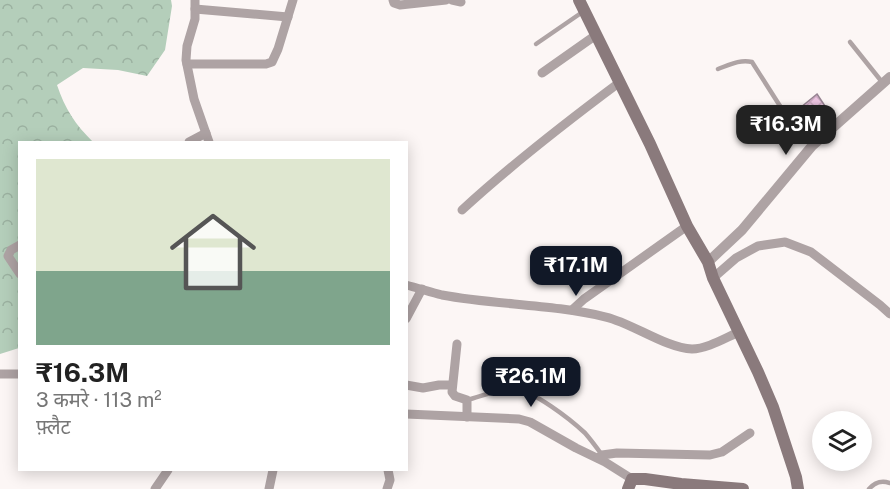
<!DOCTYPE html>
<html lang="hi">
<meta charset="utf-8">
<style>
body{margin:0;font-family:"Public Sans","Noto Sans Devanagari",sans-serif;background:#f6f6f6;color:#222;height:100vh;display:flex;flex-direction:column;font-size:22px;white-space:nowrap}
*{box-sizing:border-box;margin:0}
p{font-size:20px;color:#767676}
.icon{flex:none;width:33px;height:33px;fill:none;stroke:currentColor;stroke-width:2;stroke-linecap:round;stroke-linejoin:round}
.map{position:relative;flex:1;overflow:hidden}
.sheet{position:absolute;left:18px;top:141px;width:390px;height:330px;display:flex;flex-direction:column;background:#fff;border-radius:0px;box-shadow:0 3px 15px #0003}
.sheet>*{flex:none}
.fabs{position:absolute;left:812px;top:411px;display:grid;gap:12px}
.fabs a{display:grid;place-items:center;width:60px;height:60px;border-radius:50%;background:#fff;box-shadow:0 3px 15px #0003;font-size:30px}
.price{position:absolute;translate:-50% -51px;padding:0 14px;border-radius:12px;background:#111827;color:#fff;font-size:20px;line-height:39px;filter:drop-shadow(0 2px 3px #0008)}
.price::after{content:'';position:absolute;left:50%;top:36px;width:18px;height:14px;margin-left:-9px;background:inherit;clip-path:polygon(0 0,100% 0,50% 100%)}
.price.active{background:#222;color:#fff}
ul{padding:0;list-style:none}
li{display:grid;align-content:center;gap:12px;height:318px;padding:0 18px}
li+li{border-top:2px solid #e0e0e0}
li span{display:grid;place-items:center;height:186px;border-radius:0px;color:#555}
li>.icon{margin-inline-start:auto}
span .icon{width:108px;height:108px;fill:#fffc;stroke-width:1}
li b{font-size:26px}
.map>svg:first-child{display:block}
.forest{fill:url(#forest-crowns)}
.building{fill:url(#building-cross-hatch);stroke:#968391;stroke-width:1.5}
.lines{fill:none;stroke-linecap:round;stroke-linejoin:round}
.service{stroke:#aea3a4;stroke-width:4.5}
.minor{stroke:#aea3a4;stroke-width:9}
.tertiary{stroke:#aea3a4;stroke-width:10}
.secondary{stroke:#8a7a7c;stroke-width:12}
</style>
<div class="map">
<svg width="890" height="489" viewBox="0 0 890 489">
<defs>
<pattern id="forest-crowns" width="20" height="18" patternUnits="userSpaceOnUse" patternTransform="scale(1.5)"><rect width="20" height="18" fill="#b4ceba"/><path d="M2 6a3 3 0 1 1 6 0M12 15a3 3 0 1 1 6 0" fill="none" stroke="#9bb1a0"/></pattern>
<pattern id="building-cross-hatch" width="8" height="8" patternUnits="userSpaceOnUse" patternTransform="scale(1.5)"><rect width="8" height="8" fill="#ebc3e0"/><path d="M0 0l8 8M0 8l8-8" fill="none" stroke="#caa8c0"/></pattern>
</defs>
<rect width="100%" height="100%" fill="#fcf6f5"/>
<!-- forest -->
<path class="forest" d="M0,0H171L172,6L165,50L147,76L118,70L83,68L57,85C65,109 75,124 93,142H20L19,348L0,354Z"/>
<!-- building -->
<path class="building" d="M817,94L833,118L811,137L794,113Z"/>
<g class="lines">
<!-- service -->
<g class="service">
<path d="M850,42L882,82"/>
<path d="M536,44L584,11"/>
<path d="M718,69C729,65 740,59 752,62L780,106L811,145"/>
<path d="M467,400C482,396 498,389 513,389C532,389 571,420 585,433C591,440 597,448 602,455"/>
<path d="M869,489C875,482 881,480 890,483"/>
</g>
<!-- minor -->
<g class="minor">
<path d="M195,0V19L187,46L186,60L194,99L209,142"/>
<path d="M393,0L394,3L400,5L446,0"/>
<path d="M452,0L461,2"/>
<path d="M195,9L288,17"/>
<path d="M187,64H266L272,62L278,49L293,0"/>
<path d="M542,73L596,35"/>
<path d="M189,142L206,133"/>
<path d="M462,210C512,164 565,123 620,82"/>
<path d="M20,245L11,250L8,256L20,274"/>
<path d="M713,278L736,258L758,246L785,242L811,252L880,305L890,314"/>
<path d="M406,285C418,288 430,292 442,295C496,305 552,304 606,317C632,323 666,348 692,349C707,349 725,338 739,332"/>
<path d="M572,310L584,299L687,226"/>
<path d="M406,319L422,289"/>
<path d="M457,344L452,392L455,396L467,400V417"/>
<path d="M0,374H20"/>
<path d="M406,385L423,388L439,385H452"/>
<path d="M406,414L519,419L530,422L576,448L605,462L632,479"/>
<path d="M598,458L602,455L617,453L710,455L722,452L750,433"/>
<path d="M155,489L168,470"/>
<path d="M269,489L273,470"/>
<path d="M387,489L390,480L388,470"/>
</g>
<!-- tertiary -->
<path class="tertiary" d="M708,262L742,230L812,146L890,77"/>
<!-- secondary -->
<g class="secondary">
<path d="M579,0L650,144L687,226L708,262L713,278L758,372L773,407L796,477L798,489"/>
<path d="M628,489L632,479H645L681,484L743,489"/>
</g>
</g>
</svg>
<div class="fabs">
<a><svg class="icon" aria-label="layers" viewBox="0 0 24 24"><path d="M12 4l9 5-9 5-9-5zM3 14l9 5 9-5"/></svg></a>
</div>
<b class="price active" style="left:786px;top:156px">₹16.3M</b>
<b class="price" style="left:576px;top:297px">₹17.1M</b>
<b class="price" style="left:531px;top:408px">₹26.1M</b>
<section class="sheet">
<ul>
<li><span style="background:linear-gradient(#dfe7d0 60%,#7fa58c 0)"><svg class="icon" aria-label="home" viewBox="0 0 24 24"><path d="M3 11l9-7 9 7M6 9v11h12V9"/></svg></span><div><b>₹16.3M</b><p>3 कमरे · 113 m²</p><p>फ़्लैट</p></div></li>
</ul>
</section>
</div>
